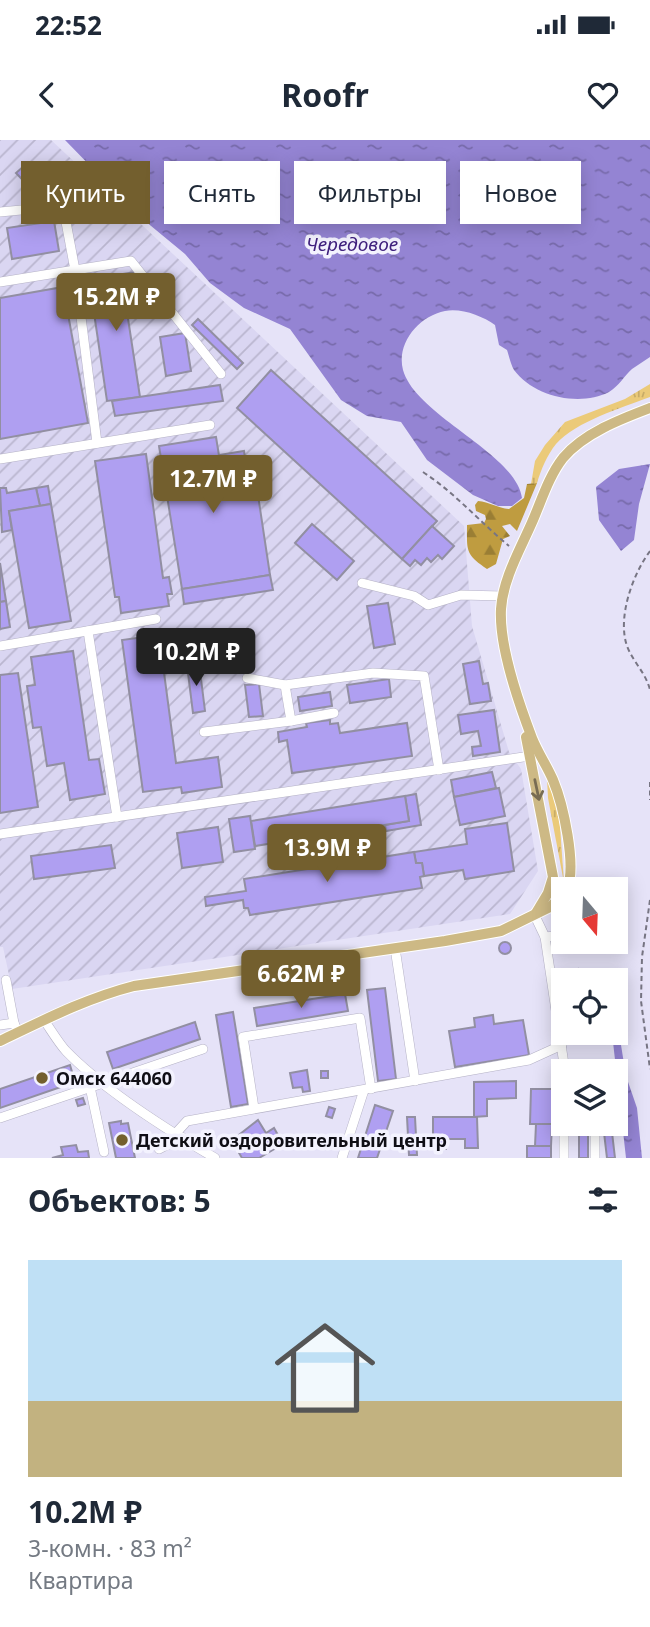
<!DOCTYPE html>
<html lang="ru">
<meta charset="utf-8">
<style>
body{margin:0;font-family:"Noto Sans",sans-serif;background:#f2f2f3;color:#1f2937;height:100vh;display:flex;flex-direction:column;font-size:26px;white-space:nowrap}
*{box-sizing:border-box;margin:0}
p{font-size:23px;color:#747a83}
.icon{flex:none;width:38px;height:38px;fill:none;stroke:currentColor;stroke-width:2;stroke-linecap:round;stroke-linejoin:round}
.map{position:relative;height:1018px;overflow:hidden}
.sheet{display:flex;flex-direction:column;background:#fff;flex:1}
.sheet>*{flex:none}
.guide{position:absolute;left:21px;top:21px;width:609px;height:63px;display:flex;gap:14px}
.needle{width:46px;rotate:161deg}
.controls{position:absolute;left:551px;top:737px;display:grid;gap:14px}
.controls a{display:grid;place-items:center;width:77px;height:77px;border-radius:0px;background:#fff;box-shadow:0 4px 18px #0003;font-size:35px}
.price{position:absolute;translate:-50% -60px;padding:0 16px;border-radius:7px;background:#735f2e;color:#fff;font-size:23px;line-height:46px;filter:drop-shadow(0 2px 4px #0008)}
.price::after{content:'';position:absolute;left:50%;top:42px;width:21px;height:16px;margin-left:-10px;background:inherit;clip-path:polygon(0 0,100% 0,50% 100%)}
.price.on{background:#222;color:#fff}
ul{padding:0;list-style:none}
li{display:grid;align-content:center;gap:14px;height:371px;padding:0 28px}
li span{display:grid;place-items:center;height:217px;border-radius:0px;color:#555}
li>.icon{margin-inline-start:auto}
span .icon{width:126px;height:126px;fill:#fffc;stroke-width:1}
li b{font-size:30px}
h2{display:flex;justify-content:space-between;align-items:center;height:84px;padding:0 28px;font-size:30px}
.pill{padding:0 24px;border-radius:0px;background:#fff;box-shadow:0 4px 18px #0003;font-size:24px;line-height:63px}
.pill.on{background:#735f2e;color:#fff}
.status{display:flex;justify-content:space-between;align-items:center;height:49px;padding:0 35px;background:#fff;direction:ltr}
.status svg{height:19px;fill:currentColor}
header{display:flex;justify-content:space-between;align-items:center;height:91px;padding:0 28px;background:#fff;font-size:32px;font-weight:700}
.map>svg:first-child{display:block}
.industrial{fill:url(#industrial-furrows)}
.grass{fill:url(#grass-tufts)}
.forest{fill:url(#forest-firs)}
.water{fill:url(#water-ripples)}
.building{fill:#af9ff1;stroke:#928fa2;stroke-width:2}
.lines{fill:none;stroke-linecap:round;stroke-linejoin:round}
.minor-casing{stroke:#b5b2c6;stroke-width:10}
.major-casing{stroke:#fff;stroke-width:12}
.path{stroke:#777583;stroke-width:2;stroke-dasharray:5 3.5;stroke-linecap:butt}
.minor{stroke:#fff;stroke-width:9}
.major{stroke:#cdb985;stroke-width:10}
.oneway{stroke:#786c53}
.poi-dot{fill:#735f2e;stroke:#f3f2fe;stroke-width:2.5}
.labels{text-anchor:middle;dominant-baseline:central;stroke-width:7;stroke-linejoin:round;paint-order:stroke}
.poi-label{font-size:18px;font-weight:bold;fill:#0f0e15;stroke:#f3f2fe;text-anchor:start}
.water-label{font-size:19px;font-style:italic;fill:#40217e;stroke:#f3f2fe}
</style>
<div class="status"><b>22:52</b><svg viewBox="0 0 49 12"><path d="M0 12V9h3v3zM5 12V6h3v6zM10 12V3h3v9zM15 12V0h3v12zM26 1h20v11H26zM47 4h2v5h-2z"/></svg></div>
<header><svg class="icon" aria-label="back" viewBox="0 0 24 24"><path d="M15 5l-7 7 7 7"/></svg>Roofr<svg class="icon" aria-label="heart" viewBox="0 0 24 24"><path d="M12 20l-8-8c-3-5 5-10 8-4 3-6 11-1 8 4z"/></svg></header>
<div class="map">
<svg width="650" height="1018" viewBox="0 0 650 1018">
<defs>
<pattern id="industrial-furrows" width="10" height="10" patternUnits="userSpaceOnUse" patternTransform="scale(1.75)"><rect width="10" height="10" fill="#dad6f2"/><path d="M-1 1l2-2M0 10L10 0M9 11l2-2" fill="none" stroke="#bab6cf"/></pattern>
<pattern id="grass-tufts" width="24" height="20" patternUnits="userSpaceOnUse" patternTransform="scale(1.75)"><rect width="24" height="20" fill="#ebca79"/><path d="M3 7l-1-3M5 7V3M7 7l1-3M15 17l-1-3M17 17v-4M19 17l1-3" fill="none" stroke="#c8ac68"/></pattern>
<pattern id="forest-firs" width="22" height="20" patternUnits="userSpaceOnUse" patternTransform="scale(1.75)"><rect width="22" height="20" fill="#bf9c40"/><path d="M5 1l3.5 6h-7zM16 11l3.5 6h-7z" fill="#9a7e34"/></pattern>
<pattern id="water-ripples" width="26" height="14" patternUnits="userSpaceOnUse" patternTransform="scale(1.75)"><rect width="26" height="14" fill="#9484d3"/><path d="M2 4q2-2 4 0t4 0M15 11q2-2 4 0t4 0" fill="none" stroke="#776aaa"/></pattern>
</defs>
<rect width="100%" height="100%" fill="#e6e3f8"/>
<!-- industrial -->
<path class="industrial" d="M0,0H51L464,386L472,486L509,612L521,629L538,731L510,774L12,849L3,807H0Z"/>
<!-- grass -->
<g class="grass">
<path d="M650,244V257C621,268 577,281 556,304C547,315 541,330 537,343L531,344L535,321L545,305L565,282L625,259Z"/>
<path d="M547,638L559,672L564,743L548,658Z"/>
</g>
<!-- forest -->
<path class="forest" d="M537,343L517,391L510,384L502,386L510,396L503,399L496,424L487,429C465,414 467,411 467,385L484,383L486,379L485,375L476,371L475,365L478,361C489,362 498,368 509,369L524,358L527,344Z"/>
<!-- water -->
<g class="water">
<path d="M65,0H650V217C644,221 638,225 632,229C624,236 619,246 609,252C580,267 534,257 514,230C511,225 509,216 507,210L499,205L495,185C482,176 462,168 445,171C419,176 396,203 403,230C416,276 516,313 522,358L512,366H498L473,355L427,320L401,282L367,276L341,260L290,189L244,168L210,143L185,114L139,76Z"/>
<path d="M650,324L639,364L634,400L621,411L599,380L596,347L619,329Z"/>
<path d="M616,846L621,905L626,936L637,968L642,1018H626L612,893L616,892Z"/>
</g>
<!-- building -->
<g class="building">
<path d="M24,26L49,52L41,59L16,33Z"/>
<path d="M54,81L59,111L12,119L7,88Z"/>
<path d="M137,132L140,157L125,159L140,257L107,261L89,139Z"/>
<path d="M63,147L88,283L0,299V158Z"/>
<path d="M198,179L243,223L237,229L192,185Z"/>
<path d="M185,193L191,231L166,236L160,197Z"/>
<path d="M271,230L437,381L402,419L237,268Z"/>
<path d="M220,245L223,261L115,276L112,261Z"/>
<path d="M216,297L221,328L253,322L270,435L182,449L159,306Z"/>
<path d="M244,311L246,324L221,328L219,315Z"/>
<path d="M146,314L163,438L169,437L172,454H167L169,466L121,473L119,457H115L95,321Z"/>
<path d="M48,346L51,364L40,366L36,348Z"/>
<path d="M0,348H6L7,353L36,348L40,366L9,371L12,390L2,392Z"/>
<path d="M51,364L71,481L29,488L9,371Z"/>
<path d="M312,384L354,421L337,440L295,403Z"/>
<path d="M432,386L454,406L442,419L438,415L431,422L427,418L421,425L415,420L410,426L402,419Z"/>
<path d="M0,423L6,461L0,462Z"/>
<path d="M270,435L273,450L184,464L182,449Z"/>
<path d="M6,461L10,487L0,489V462Z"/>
<path d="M388,463L395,504L374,508L367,466Z"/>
<path d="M159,495L176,623L218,617L222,647L182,653L181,647L143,652L122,500Z"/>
<path d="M73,511L89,620L99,619L105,654L70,660L64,623L47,626L41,587L33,588L27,546L35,545L31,517Z"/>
<path d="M479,521L483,544L488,543L491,561L470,564L463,524Z"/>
<path d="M199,523L205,571L193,573L187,525Z"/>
<path d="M18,533L38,667L0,673V535Z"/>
<path d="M389,539L391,557L350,563L347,545Z"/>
<path d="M259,544L263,576L249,577L245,545Z"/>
<path d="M330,552L332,566L300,571L298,557Z"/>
<path d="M494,570L500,612L473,616L472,607L481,606L478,591L461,594L458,575Z"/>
<path d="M330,580V584L338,583L340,593L407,583L412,616L292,633L287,600L279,602L278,592L307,587L306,583Z"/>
<path d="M492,632L496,648L454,657L451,640Z"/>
<path d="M499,648L505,676L460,685L454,657Z"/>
<path d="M416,654L421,685L386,691L385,685L409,681L405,656Z"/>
<path d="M405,656L409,681L255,706L251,681Z"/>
<path d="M250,676L255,709L234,712L229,679Z"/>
<path d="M507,683L514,731L465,739L463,730L424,736L422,723H416L414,712L467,704L465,689Z"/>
<path d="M218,687L223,722L182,728L177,693Z"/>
<path d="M111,705L115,728L34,739L31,716Z"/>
<path d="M414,712L416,723H422L424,736L420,737L422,748L250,775L248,768H244L243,760L206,766L205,757L246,751L244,739Z"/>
<circle cx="505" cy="808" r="6"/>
<path d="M578,829L580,840H564V851L557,852L554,834Z"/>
<path d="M385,848L396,939L378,941L367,850Z"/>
<path d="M345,854L348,871L257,886L254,868Z"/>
<path d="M233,872L248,964L231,967L216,875Z"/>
<path d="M493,875L494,884L523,880L529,915L455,927L449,891L475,887L474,878Z"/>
<path d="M195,882L200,899L113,929L107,912Z"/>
<path d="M70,925L75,942L0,968V949Z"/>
<path d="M307,930L310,951L303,952L302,947L293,948L290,933Z"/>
<rect x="321" y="931" width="7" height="7"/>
<path d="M516,941V958L487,959V976L474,977V942Z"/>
<path d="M531,949H552V984H530Z"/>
<path d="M83,958L85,964L78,966L76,960Z"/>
<path d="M375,965L393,971L377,1018H358Z"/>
<path d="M329,967L335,969L332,978L326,976Z"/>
<path d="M407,977H415L417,1015H409Z"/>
<path d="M433,977H477L478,1008H465V999H446V1009H433Z"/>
<path d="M258,980L266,993L274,988L283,1004L259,1018H242L239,1013L241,1007L235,998Z"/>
<path d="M121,981V984L128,983L135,1018H116L109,983Z"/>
<path d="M536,984H552L551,1006H535Z"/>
<rect x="579" y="984" width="9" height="34"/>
<path d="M603,984H611L615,1018H607Z"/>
<path d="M76,1005L78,1012L88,1011L89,1018H52L63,1015L61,1007Z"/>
<rect x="527" y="1006" width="24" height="12"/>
</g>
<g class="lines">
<!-- minor casing -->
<g class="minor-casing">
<g id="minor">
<path d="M0,72L63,66L75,130L97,303"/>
<path d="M0,142L131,121L221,234"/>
<path d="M0,319L210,285"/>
<path d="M362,443L414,456L428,465L461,455L503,456"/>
<path d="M88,491L117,677"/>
<path d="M0,506L156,479"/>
<path d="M247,538L285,545"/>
<path d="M291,581L334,573"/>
<path d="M204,592L291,581L285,545L373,533L424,536L439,630"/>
<path d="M0,694L530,616"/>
<path d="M535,776L545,797L565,931"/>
<path d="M545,797L564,795"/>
<path d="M395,808L415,941"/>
<path d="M6,840L14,883L18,892"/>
<path d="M44,880C51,890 58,902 66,911C103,949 169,991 215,1018"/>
<path d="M0,885L14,883"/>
<path d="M565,927H594V931"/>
<path d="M90,947L104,1012"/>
<path d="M254,968L243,897L360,878L371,949"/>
<path d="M0,978L203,909"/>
<path d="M595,984V1018"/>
<path d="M176,993L187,981L529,920L562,905"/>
<path d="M159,1009L182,997"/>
<path d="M342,1018L364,950"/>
<path d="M564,1018V984"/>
</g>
</g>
<!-- major casing -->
<g class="major-casing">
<g id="major">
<path d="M526,597L553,737L548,753L536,773"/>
<path d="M567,749C577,726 563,664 553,640C547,626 538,613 532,598C519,564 499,505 501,469C503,438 521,408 533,380C542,359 549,336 563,318C584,293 621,279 650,268"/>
<path d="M0,901C44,880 87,858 134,846L445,801L501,791L550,767L564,754"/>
</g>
</g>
<!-- path -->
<g class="path">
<path d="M423,332C455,353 480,382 509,406"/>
<path d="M650,411C633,434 617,477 627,506C633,522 646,533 650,550"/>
<path d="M650,642V660"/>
<path d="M650,760L642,817L641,861L650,929"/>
</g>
<!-- minor -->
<use href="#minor" class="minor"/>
<!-- major -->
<use href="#major" class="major"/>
</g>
<!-- one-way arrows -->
<defs><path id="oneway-shaft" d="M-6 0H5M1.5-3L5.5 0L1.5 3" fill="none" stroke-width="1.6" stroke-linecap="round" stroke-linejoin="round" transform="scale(1.75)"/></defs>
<use class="oneway" href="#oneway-shaft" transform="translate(537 650) rotate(78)"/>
<!-- markers -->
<g class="poi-dot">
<circle cx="42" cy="938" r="7"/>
<circle cx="122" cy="1000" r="7"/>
</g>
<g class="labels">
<!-- poi labels -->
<g class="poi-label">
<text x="56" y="938">Омск 644060</text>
<text x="136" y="1000">Детский оздоровительный центр</text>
</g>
<!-- water labels -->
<g class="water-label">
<text x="352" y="104">Чередовое</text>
</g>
</g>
</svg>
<div class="controls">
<a><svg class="needle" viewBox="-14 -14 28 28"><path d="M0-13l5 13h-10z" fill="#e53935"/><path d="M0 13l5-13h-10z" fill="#747a83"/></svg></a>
<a><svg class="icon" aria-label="locate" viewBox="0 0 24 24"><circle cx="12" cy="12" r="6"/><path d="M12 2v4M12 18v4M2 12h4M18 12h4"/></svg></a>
<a><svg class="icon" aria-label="layers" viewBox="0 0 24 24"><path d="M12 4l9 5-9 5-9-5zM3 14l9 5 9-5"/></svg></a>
</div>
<b class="price" style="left:116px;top:193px">15.2M ₽</b>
<b class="price" style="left:213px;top:375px">12.7M ₽</b>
<b class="price on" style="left:196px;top:548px">10.2M ₽</b>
<b class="price" style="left:327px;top:744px">13.9M ₽</b>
<b class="price" style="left:301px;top:870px">6.62M ₽</b>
<div class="guide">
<a class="pill on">Купить</a>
<a class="pill">Снять</a>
<a class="pill">Фильтры</a>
<a class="pill">Новое</a>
</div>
</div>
<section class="sheet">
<h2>Объектов: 5<svg class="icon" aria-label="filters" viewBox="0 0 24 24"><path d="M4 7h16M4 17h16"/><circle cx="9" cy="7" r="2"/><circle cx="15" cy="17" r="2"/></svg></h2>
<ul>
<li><span style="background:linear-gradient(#bfe0f5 65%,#c2b280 0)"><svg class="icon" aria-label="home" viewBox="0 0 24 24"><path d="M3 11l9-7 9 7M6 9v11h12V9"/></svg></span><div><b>10.2M ₽</b><p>3-комн. · 83 m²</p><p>Квартира</p></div></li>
</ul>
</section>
